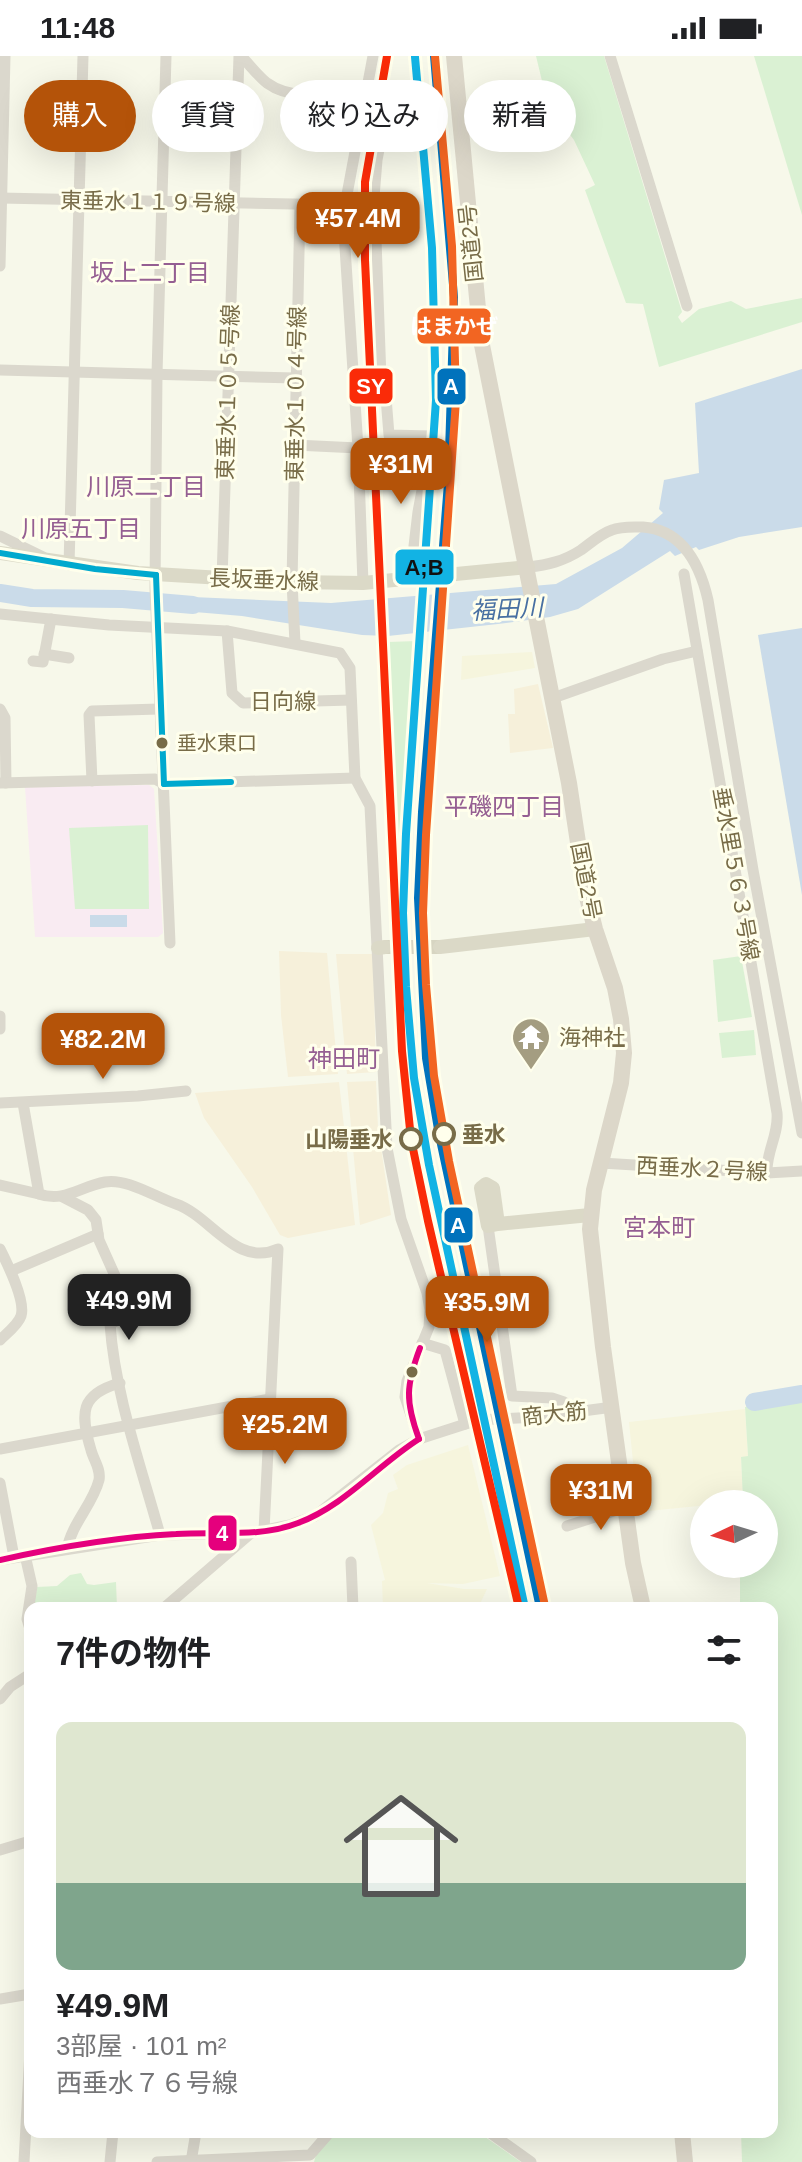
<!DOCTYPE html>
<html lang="ja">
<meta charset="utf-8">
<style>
body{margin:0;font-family:Helvetica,"Noto Sans JP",sans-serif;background:#f2f2f2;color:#202124;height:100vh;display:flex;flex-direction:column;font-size:30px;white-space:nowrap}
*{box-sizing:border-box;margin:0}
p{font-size:26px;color:#757577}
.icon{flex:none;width:44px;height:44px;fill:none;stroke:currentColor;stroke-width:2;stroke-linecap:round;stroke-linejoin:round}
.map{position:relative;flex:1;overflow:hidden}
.side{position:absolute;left:24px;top:1546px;width:754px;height:536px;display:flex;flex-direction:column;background:#fff;border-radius:16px;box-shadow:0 8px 32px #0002}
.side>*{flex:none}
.top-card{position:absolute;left:24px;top:24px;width:754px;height:72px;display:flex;gap:16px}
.needle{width:52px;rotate:266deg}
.tools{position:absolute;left:690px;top:1434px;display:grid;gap:16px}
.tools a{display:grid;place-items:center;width:88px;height:88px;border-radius:50%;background:#fff;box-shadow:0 8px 32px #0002;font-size:40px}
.price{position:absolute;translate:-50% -68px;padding:0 18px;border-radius:16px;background:#b45309;color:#fff;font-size:26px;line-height:52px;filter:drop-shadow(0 2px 4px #0008)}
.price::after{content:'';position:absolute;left:50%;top:48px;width:24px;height:18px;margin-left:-12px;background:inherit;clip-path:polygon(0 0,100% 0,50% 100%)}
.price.active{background:#222;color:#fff}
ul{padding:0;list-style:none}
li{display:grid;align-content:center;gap:16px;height:424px;padding:0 32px}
li span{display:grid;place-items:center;height:248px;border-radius:16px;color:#555}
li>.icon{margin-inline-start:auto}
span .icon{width:144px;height:144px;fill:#fffc;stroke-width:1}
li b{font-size:34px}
h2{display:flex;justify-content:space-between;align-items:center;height:96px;padding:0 32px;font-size:34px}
.tag{padding:0 28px;border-radius:36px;background:#fff;box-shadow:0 8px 32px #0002;font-size:28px;line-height:72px}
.tag.active{background:#b45309;color:#fff}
.status{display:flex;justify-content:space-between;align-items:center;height:56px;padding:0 40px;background:#fff;direction:ltr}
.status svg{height:22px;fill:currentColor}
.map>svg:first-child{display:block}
.residential{fill:#f6f5dd}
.commercial{fill:#f6f0da}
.education{fill:#f9ebf2}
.green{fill:#daf1d3}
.water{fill:#cadbe9}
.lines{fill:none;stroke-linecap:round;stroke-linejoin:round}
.river{stroke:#cadbe9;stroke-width:18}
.major-tunnel{stroke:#d7d5c2;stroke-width:14;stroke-dasharray:14 7;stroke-linecap:butt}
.minor{stroke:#dbd8cd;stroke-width:11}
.major{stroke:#dbd9c7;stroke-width:14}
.highway{stroke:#dcd7c9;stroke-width:16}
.bus-1-casing{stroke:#ffffec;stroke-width:12}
.bus-2-casing{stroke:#ffffec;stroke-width:12}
.bus-1{stroke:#00a9ce;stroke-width:6}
.bus-2{stroke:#e5007d;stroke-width:6}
.rail-1-casing{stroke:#ffffec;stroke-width:14}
.rail-2-casing{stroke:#ffffec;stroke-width:14}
.rail-3-casing{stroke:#ffffec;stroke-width:14}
.rail-4-casing{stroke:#ffffec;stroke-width:14}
.rail-1{stroke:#0072bc;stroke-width:8}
.rail-2{stroke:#12b3e4;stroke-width:8}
.rail-3{stroke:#fa2b08;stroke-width:8}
.rail-4{stroke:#f26522;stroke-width:8}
.bus-dot{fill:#786c48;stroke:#ffffec;stroke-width:3}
.stop-dot{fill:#ffffec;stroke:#786c48;stroke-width:4}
.labels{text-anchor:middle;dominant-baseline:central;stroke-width:6;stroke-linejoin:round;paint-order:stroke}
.bus-label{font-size:20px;fill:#786c48;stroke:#ffffec;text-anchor:start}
.street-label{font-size:22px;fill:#786c48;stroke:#ffffec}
.poi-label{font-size:22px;fill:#786c48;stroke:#ffffec;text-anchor:start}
.stop-label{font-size:22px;font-weight:bold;fill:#786c48;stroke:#ffffec;text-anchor:start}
.neighbourhood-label{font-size:24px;fill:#955f92;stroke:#ffffec}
.water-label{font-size:24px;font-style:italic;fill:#4870a2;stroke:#ffffec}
.line-badge{stroke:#ffffec;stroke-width:3}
.badge-label{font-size:22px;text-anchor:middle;font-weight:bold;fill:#fff}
.pale-badge-label{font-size:22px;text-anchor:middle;font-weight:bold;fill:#111}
</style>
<div class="status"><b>11:48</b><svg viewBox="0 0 49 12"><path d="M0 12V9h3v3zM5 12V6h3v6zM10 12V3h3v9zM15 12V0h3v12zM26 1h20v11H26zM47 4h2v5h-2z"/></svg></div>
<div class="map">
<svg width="802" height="2106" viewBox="0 0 802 2106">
<rect width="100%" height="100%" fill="#f7f8ea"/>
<!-- residential -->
<g class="residential">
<path d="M532,596L535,612L461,624L462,600Z"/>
<path d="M745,1353L748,1401L741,1402L743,1444L739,1446L638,1456L629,1366Z"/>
<path d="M468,1389L500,1520L463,1528L427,1527L464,1533H487L478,1552H383L382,1525L385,1524L371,1469L383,1457L388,1437L398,1433L393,1419L407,1409Z"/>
</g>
<!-- commercial -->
<g class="commercial">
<path d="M538,628L553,692L510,697L508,658H515L514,633Z"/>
<path d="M279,895L327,897L338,1018L288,1021L281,959Z"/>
<path d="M336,898H373L376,1016L347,1018Z"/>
<path d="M376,1025L378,1072L391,1159L360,1169L347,1026Z"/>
<path d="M339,1026L355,1169L288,1182L280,1179L252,1131L204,1062L195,1037Z"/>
</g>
<!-- education -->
<path class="education" d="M149,729L154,733L163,877L158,881H35L25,731Z"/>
<!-- green -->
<g class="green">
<path d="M536,0H604L682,256L678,261L682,267L699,253L731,245L746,253L802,242V266L659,311L643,248L626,247L585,134L595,129L574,84L548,50Z"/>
<path d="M754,0H802V159Z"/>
<path d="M417,585L402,784L397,785L388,586Z"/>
<path d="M148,769L149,853H75L69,772Z"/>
<path d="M741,900L752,961L718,966L713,904Z"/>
<path d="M754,974L756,999L722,1002L719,977Z"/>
<path d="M802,1344V2106H742L741,2076H772V1552H740V1508H764V1448H741L743,1444L741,1401L748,1400L745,1351Z"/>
<path d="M81,1517L87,1528L94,1529L116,1526L117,1552H32L36,1531L57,1530L70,1519Z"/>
<path d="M338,2076H478L521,2106H314L317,2095Z"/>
</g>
<!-- water -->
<g class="water">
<path d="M802,313V471L739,481L699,494L696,491L675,500L670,495L578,553L550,561L498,568L388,580L362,579L242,560L171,554L169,540L331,547L556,528L622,492L663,457L659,453L664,424L699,417L695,347Z"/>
<path d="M802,572V839L758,579Z"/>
<rect x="90" y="859" width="37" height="12"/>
</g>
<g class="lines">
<!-- river -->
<g class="river">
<path d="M0,537L32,542L123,543L193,549"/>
<path d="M754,1346L802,1338"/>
</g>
<!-- major-tunnel -->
<path class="major-tunnel" d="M385,891H440"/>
<!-- minor -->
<g class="minor">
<path d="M166,0L157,318L155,532L170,887"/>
<path d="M241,0C250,9 258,20 267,27C303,53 350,26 391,32L377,104L371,178L376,184L381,323L385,329L389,379L432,380L418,456L414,490L415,522"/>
<path d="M610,0L687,250"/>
<path d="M0,142L345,149"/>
<path d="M0,210L5,0"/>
<path d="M0,314L295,322"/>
<path d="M295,389L358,392"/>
<path d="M0,480L43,501"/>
<path d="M69,509L83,0"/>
<path d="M528,511C548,509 564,505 581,494C591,487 600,478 612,474C621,470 633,471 643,471C683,474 700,509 708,544L753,814L802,1077"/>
<path d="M684,518L777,1057C779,1079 766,1095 767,1117"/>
<path d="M222,523L239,0"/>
<path d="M363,527L358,392L344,176L345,149L373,0"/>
<path d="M0,558L109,569L227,575L340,597L350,612L355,722L370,750L387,1092L401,1163L427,1237L430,1254L429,1271L407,1325L405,1341L419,1383"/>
<path d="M227,575L232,637L243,647L351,644"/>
<path d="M295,587L292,526L300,149"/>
<path d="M44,598L69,602"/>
<path d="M33,605L43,606L51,563"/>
<path d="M553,642L663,603L697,595"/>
<path d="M0,653L5,662L6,727"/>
<path d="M92,725L89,659L92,655L159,653"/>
<path d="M0,727L155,723L164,728L355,722"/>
<path d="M0,960V973"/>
<path d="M0,1047L138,1040L186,1035"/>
<path d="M23,1047L39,1138C64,1147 81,1130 105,1126C127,1122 155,1141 176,1148C211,1160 236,1212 278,1193L264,1475"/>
<path d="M601,1107L767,1117L802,1115"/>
<path d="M0,1129L39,1138"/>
<path d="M63,1141L88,1154L96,1164L99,1184L125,1242L126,1260L110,1268C115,1339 141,1410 160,1479"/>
<path d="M488,1170L512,1340L552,1342L564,1346L566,1357"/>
<path d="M0,1193C7,1207 26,1245 21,1260C18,1269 7,1277 0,1284"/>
<path d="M11,1215L98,1178"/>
<path d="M422,1287L445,1294L465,1368"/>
<path d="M0,1393L270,1343"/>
<path d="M0,1427L14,1501"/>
<path d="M567,1470L626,1451"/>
<path d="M67,1493C72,1467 93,1448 99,1424C101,1413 94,1405 91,1394C80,1357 80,1338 120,1327"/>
<path d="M25,1499L32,1530L27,1563L30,1573"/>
<path d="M0,1504L160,1479L251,1477L290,1469L315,1460L399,1394L419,1383L478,1364L537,1361L613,1351"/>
<path d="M351,1506L353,1552"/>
<path d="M164,1552L251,1477"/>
<path d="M0,1643L10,1631L30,1618"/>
<path d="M0,1794L30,1785"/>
<path d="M0,1943L30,1938"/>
<path d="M489,2076L531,2106"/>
<path d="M24,2106L30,1995"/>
<path d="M110,2106L113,2076"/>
<path d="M157,2106L310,2099L330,2076"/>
<path d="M191,2106L196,2076"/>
</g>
<!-- major -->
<g class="major">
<path d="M0,497L138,517L292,526L363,527L528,511"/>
<path d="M440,891L595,873"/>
<path d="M378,892L385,891"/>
<path d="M498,1168L488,1170L481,1132L486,1128L493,1132L498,1168L590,1159"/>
</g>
<!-- highway -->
<g class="highway">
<path d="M454,0L481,284L569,727L585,833L595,873L615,932L621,963L624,997L621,1027L594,1134L590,1173L603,1291L633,1507L643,1552"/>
<path d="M682,2076L685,2106"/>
</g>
<!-- bus-1 casing -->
<g class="bus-1-casing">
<g id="bus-1">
<path d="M0,497L95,513L156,519"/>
<path d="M156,519L164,728"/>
<path d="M164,728L231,726"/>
</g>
</g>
<!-- bus-2 casing -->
<g class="bus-2-casing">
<g id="bus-2">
<path d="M419,1383C405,1345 406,1329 420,1292"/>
<path d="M0,1504C58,1491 117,1481 176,1478C217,1475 260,1482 298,1467C344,1450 378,1409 419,1383"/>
</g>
</g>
<!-- bus-1 -->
<use href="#bus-1" class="bus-1"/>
<!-- bus-2 -->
<use href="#bus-2" class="bus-2"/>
<!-- rail-1 casing -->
<g class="rail-1-casing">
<path id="rail-1" d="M434,0L454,241L448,427L422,756L418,842L426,1002L439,1079L540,1552"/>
</g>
<!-- rail-2 casing -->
<g class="rail-2-casing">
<path id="rail-2" d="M415,1L432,192L436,344L406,778L403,857L406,931L414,1022L429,1109L525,1552"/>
</g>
<!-- rail-3 casing -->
<g class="rail-3-casing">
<path id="rail-3" d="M387,0L365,126V204L402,995L411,1083L428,1165L519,1552"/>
</g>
<!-- rail-4 casing -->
<g class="rail-4-casing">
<path id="rail-4" d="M435,0L452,190L456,344L426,779L423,857L426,929L434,1020L449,1105L545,1550"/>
</g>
<!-- rail-1 -->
<use href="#rail-1" class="rail-1"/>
<!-- rail-2 -->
<use href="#rail-2" class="rail-2"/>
<!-- rail-3 -->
<use href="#rail-3" class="rail-3"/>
<!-- rail-4 -->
<use href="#rail-4" class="rail-4"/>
</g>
<!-- icons -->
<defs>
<g id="temple-pin" transform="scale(2)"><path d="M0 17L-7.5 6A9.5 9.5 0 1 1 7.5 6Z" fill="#a49d81" stroke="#ffffec"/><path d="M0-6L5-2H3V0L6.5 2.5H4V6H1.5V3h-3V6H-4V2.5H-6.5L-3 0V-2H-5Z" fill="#fff"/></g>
</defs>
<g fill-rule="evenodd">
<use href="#temple-pin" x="531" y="981"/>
</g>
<!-- markers -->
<g class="bus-dot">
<circle cx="162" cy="687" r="7"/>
<circle cx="412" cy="1316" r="7"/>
</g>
<g class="stop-dot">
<circle cx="444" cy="1078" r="10"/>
<circle cx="411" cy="1083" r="10"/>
</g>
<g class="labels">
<!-- bus labels -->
<g class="bus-label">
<text x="177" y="687">垂水東口</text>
</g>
<!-- street labels -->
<g class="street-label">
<text transform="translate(148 146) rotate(1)">東垂水１１９号線</text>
<text transform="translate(471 187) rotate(-96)">国道2号</text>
<text transform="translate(228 336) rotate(-88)">東垂水１０５号線</text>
<text transform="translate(296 338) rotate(-89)">東垂水１０４号線</text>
<text transform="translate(264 524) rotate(2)">長坂垂水線</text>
<text x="283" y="645">日向線</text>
<text transform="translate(736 818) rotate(80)">垂水里５６３号線</text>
<text transform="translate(586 825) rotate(79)">国道2号</text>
<text transform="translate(702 1113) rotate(3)">西垂水２号線</text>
<text transform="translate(554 1358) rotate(-6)">商大筋</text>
</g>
<!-- poi labels -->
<g class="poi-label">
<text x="559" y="981">海神社</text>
</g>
<!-- stop labels -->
<g class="stop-label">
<text x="462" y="1078">垂水</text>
<text x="393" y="1083" text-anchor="end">山陽垂水</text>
</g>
<!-- neighbourhood labels -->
<g class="neighbourhood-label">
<text x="150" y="216">坂上二丁目</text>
<text x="146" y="430">川原二丁目</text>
<text x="81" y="472">川原五丁目</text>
<text x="504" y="750">平磯四丁目</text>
<text x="344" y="1002">神田町</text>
<text x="659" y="1171">宮本町</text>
</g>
<!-- water labels -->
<g class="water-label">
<text transform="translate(507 553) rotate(-3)">福田川</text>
</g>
</g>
<g class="line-badge">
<rect x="416" y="251" width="76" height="38" rx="8" fill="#f26522"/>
<rect x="348" y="311" width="46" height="38" rx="8" fill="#fa2b08"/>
<rect x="436" y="311" width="31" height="39" rx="8" fill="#0072bc"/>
<rect x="394" y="492" width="61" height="38" rx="8" fill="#12b3e4"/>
<rect x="443" y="1150" width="31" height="38" rx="8" fill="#0072bc"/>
<rect x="207" y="1458" width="31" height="38" rx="8" fill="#e5007d"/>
</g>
<g class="badge-label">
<text x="454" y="278">はまかぜ</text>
<text x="371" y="338">SY</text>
<text x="451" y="338">A</text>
<text x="458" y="1177">A</text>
<text x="222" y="1485">4</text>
</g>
<g class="pale-badge-label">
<text x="424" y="519">A;B</text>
</g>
</svg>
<div class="tools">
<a><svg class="needle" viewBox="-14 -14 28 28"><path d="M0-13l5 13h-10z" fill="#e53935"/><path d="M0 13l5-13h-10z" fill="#757577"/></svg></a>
</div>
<b class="price" style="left:358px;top:204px">¥57.4M</b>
<b class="price" style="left:401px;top:450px">¥31M</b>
<b class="price" style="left:103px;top:1025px">¥82.2M</b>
<b class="price active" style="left:129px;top:1286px">¥49.9M</b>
<b class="price" style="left:487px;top:1288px">¥35.9M</b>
<b class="price" style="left:285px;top:1410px">¥25.2M</b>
<b class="price" style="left:601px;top:1476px">¥31M</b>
<div class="top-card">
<a class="tag active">購入</a>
<a class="tag">賃貸</a>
<a class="tag">絞り込み</a>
<a class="tag">新着</a>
</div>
<section class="side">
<h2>7件の物件<svg class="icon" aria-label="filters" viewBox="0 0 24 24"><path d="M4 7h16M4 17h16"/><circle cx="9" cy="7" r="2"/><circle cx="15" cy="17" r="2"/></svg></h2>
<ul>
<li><span style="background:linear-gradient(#dfe7d0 65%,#7fa58c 0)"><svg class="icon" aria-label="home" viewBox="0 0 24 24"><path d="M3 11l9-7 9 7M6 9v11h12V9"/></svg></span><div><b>¥49.9M</b><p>3部屋 · 101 m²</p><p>西垂水７６号線</p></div></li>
</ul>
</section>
</div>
